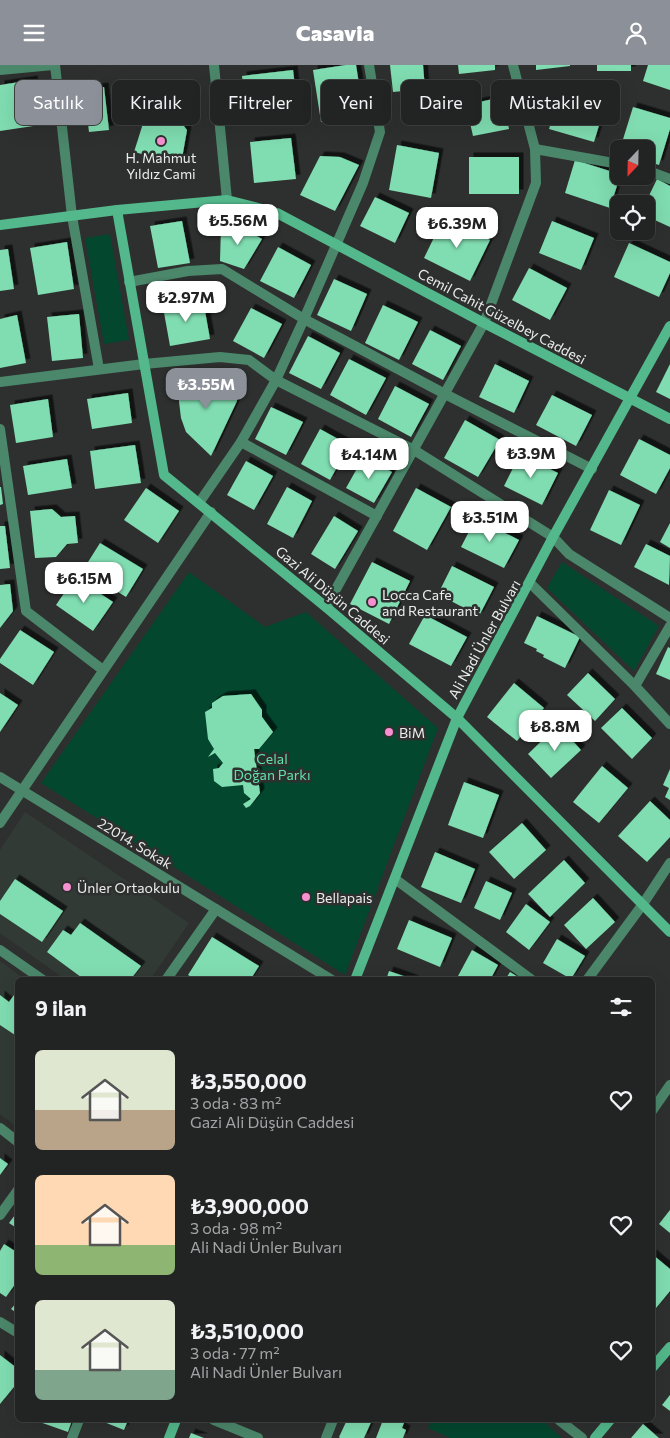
<!DOCTYPE html>
<html lang="tr">
<meta charset="utf-8">
<style>
body{margin:0;font-family:Commissioner,sans-serif;background:#2e3030;color:#f1f3f6;height:100vh;display:flex;flex-direction:column;font-size:19px;white-space:nowrap}
*{box-sizing:border-box;margin:0}
p{font-size:16px;color:#a2a4a6}
.icon{flex:none;width:28px;height:28px;fill:none;stroke:currentColor;stroke-width:2;stroke-linecap:round;stroke-linejoin:round}
.map{position:relative;flex:1;overflow:hidden}
.panel{position:absolute;left:15px;top:912px;width:640px;height:445px;display:flex;flex-direction:column;background:#222423;border-radius:8px;box-shadow:0 5px 20px #0002,0 0 0 1px #3f4141}
.panel>*{flex:none}
.banner{position:absolute;left:15px;top:15px;width:640px;height:45px;display:flex;gap:10px}
.needle{width:32px;rotate:202deg}
.controls{position:absolute;left:610px;top:75px;display:grid;gap:10px}
.controls a{display:grid;place-items:center;width:45px;height:45px;border-radius:8px;background:#222423;box-shadow:0 5px 20px #0002,0 0 0 1px #3f4141;font-size:25px}
.price{position:absolute;translate:-50% -42px;padding:0 11px;border-radius:10px;background:#fff;color:#222;font-size:16px;line-height:32px;filter:drop-shadow(0 1px 2px #0008)}
.price::after{content:'';position:absolute;left:50%;top:30px;width:15px;height:11px;margin-left:-8px;background:inherit;clip-path:polygon(0 0,100% 0,50% 100%)}
.price.selected{background:#8c9099;color:#fff}
ul{padding:0;list-style:none}
li{display:flex;align-items:center;gap:15px;height:125px;padding:0 20px}
li span{display:grid;place-items:center;flex:none;width:140px;height:100px;border-radius:8px;color:#555}
li>.icon{margin-inline-start:auto}
span .icon{width:60px;height:60px;fill:#fffc;stroke-width:1}
li b{font-size:21px}
h2{display:flex;justify-content:space-between;align-items:center;height:60px;padding:0 20px;font-size:21px}
.chip{padding:0 18px;border-radius:8px;background:#222423;box-shadow:0 5px 20px #0002,0 0 0 1px #3f4141;font-size:18px;line-height:45px}
.chip.selected{background:#8c9099;color:#fff}
header{display:flex;justify-content:space-between;align-items:center;height:65px;padding:0 20px;background:#8c9099;color:#fff;font-size:22px;font-weight:800}
.map>svg:first-child{display:block}
.built{fill:#313a35}
.green{fill:#03472f}
.building{fill:#80ddb1;filter:url(#shadow)}
.lines{fill:none;stroke-linecap:round;stroke-linejoin:round}
.street{stroke:#4b876b;stroke-width:10}
.secondary{stroke:#53b88b;stroke-width:10}
.poi-dot{fill:#f590d1;stroke:#2e302f;stroke-width:2}
.labels{text-anchor:middle;dominant-baseline:central;stroke-width:5;stroke-linejoin:round;paint-order:stroke}
.poi-label{font-size:14px;fill:#ebedec;stroke:#2e302f;text-anchor:start}
.street-label{font-size:14px;fill:#ebedec;stroke:#2e302f}
.park-label{font-size:14px;fill:#60e1a9;stroke:#2e302f}
</style>
<header><svg class="icon" aria-label="menu" viewBox="0 0 24 24"><path d="M4 6h16M4 12h16M4 18h16"/></svg>Casavia<svg class="icon" aria-label="person" viewBox="0 0 24 24"><circle cx="12" cy="8" r="4"/><path d="M4 21q1-7 8-7t8 7"/></svg></header>
<div class="map">
<svg width="670" height="1373" viewBox="0 0 670 1373">
<defs>
<filter id="shadow"><feDropShadow dx="4.5" dy="-4.5" stdDeviation="0" flood-color="#0009"/></filter>
</defs>
<rect width="100%" height="100%" fill="#2e302f"/>
<!-- built -->
<g class="built">
<path d="M25,747L189,858L150,915H66L0,868V785Z"/>
<path d="M0,896L26,915H18L17,1062L0,1049Z"/>
</g>
<!-- green -->
<g class="green">
<path d="M110,169L129,275L104,279L85,173Z"/>
<path d="M562,497L659,561L634,606L547,523Z"/>
<path d="M189,507L265,562L306,547L438,663L345,910L41,718Z"/>
<path d="M432,1355H542L562,1373H450L428,1363Z"/>
</g>
<!-- building -->
<g class="building">
<path d="M346,0H356L364,51L321,57L313,5Z"/>
<path d="M390,0H423L425,24L393,27Z"/>
<path d="M458,0H495V5L459,9Z"/>
<path d="M536,0H570V1L536,5Z"/>
<rect x="597" y="0" width="34" height="6"/>
<path d="M648,0H670V25L643,16Z"/>
<path d="M293,5L298,44L247,50L242,11Z"/>
<path d="M33,15L40,60L0,66V20Z"/>
<path d="M104,22L109,65L89,67L84,25Z"/>
<path d="M502,32L509,64L473,71L466,40Z"/>
<path d="M558,34L603,47L594,77L549,64Z"/>
<path d="M633,42L670,53V64L659,100L646,96V84H620Z"/>
<path d="M146,49L179,55L187,65L181,99L134,87Z"/>
<path d="M291,73L296,114L254,118L250,77Z"/>
<path d="M397,80L439,88L431,133L389,125Z"/>
<path d="M320,91L340,92L359,100L335,146L300,130Z"/>
<rect x="469" y="92" width="50" height="37"/>
<path d="M575,95L619,109L620,111L610,143L565,128Z"/>
<path d="M657,114L670,121V162L646,151L645,139Z"/>
<path d="M375,132L409,148L395,178L360,161Z"/>
<path d="M444,152L490,175L470,216L424,193Z"/>
<path d="M182,156L190,198L158,203L150,161Z"/>
<path d="M552,156L594,173L581,205L539,188Z"/>
<path d="M221,161L243,163L262,174L244,204L220,196Z"/>
<path d="M67,177L74,224L38,230L30,183Z"/>
<path d="M629,178L670,197V208L659,232L614,212Z"/>
<path d="M278,182L311,200L294,233L260,216Z"/>
<path d="M8,184L14,224L0,226V185Z"/>
<path d="M529,203L567,223L550,255L512,235Z"/>
<path d="M334,214L367,229L351,266L317,250Z"/>
<path d="M203,235L210,274L170,281L163,242Z"/>
<path d="M383,240L418,257L399,295L365,278Z"/>
<path d="M251,243L282,259L264,293L233,276Z"/>
<path d="M79,249L83,293L52,296L47,252Z"/>
<path d="M17,250L26,298L0,303V254Z"/>
<path d="M430,265L461,281L443,315L412,299Z"/>
<path d="M308,271L340,288L321,324L289,308Z"/>
<path d="M349,294L386,313L366,350L330,330Z"/>
<path d="M495,299L529,316L514,348L479,332Z"/>
<path d="M670,299V334L656,327Z"/>
<path d="M208,314L224,317L236,324L237,336L211,391L186,367L181,353L177,320Z"/>
<path d="M395,321L429,339L411,372L378,354Z"/>
<path d="M128,328L132,358L92,364L87,334Z"/>
<path d="M552,330L592,350L576,381L536,360Z"/>
<path d="M48,334L53,372L16,378L10,340Z"/>
<path d="M271,342L303,357L286,390L255,374Z"/>
<path d="M465,355L500,375L478,412L444,393Z"/>
<path d="M320,364L349,380L330,415L301,399Z"/>
<path d="M639,374L670,390V403L656,429L620,410Z"/>
<path d="M135,380L141,418L95,424L90,386Z"/>
<path d="M520,389L558,408L542,440L504,421Z"/>
<path d="M364,391L392,407L374,438L346,423Z"/>
<path d="M67,394L72,423L28,430L23,401Z"/>
<path d="M246,396L273,411L254,445L227,430Z"/>
<path d="M0,422H1L3,439L0,440Z"/>
<path d="M287,422L312,436L293,473L267,459Z"/>
<path d="M146,423L179,446L158,478L124,455Z"/>
<path d="M416,423L451,442L427,485L393,466Z"/>
<path d="M609,425L640,440L621,480L590,465Z"/>
<path d="M52,444L61,452L75,451L78,478L67,479L56,492L35,493L30,446Z"/>
<path d="M334,451L358,466L335,504L311,489Z"/>
<path d="M476,453L519,475L504,503L461,482Z"/>
<path d="M670,458V483L660,477Z"/>
<path d="M0,461H5L10,503L0,504Z"/>
<path d="M100,478L143,504L126,532L83,505Z"/>
<path d="M646,479L670,491L669,520L634,502Z"/>
<path d="M372,497L410,516L389,559L350,539Z"/>
<path d="M452,501L494,522L479,551L438,529Z"/>
<path d="M75,512L113,537L93,566L56,540Z"/>
<path d="M10,519L13,546L0,563V520Z"/>
<path d="M425,550L467,572L451,601L409,579Z"/>
<path d="M537,551L580,572L565,603L543,592L544,590L536,586L537,584L524,578Z"/>
<path d="M20,565L54,587L33,620L0,598V594Z"/>
<path d="M668,582L670,583V615L656,609Z"/>
<path d="M588,608L615,634L595,656L567,630Z"/>
<path d="M514,618L544,643L517,676L487,652Z"/>
<path d="M0,628L18,640L0,667Z"/>
<path d="M251,629L262,645V652L273,667L259,684H254L260,728L250,741L246,743L243,739L251,734L244,728L243,720L222,722L214,716L213,704L219,703L223,698L215,688L208,692L214,684L208,674L205,647L212,643V638L223,631Z"/>
<path d="M622,643L652,673L632,694L601,663Z"/>
<path d="M558,660L581,685L551,713L528,689Z"/>
<path d="M602,701L628,723L599,758L573,737Z"/>
<path d="M670,704V735L665,732L669,723L663,720Z"/>
<path d="M464,717L499,730L483,773L448,760Z"/>
<path d="M650,736L670,755V772L647,797L618,771Z"/>
<path d="M522,758L546,785L514,814L489,787Z"/>
<path d="M435,787L475,804L461,838L421,822Z"/>
<path d="M564,795L585,818L550,852L528,829Z"/>
<path d="M15,814L63,846L42,877L0,849V836Z"/>
<path d="M486,816L512,828L500,855L474,843Z"/>
<path d="M593,833L615,857L586,884L564,860Z"/>
<path d="M526,839L550,857L529,885L506,867Z"/>
<path d="M409,855L452,873L440,902L397,884Z"/>
<path d="M80,858L141,901L130,915H85L47,887L63,865L71,870Z"/>
<path d="M212,872L259,901L250,915H197L188,910Z"/>
<path d="M557,874L585,891L571,914L543,898Z"/>
<path d="M472,885L498,900L490,915H466L458,911Z"/>
<path d="M389,906L415,915H386Z"/>
<path d="M510,907L523,915H505Z"/>
<path d="M0,930L9,937L14,930L18,932V972L0,960Z"/>
<path d="M0,1093L8,1099L0,1110Z"/>
<path d="M670,1145V1168L659,1159Z"/>
<path d="M18,1146V1164L9,1158Z"/>
<path d="M4,1179L18,1188V1215L6,1232L0,1228V1186Z"/>
<path d="M652,1189L670,1204V1226L656,1243L652,1240Z"/>
<path d="M18,1236V1249L11,1244Z"/>
<path d="M0,1290L18,1304V1317L0,1339Z"/>
<path d="M670,1330V1346L662,1340Z"/>
<path d="M34,1355H72L68,1367Z"/>
<path d="M99,1355H128L124,1365Z"/>
<path d="M347,1355H372L364,1373H340L339,1372Z"/>
<path d="M383,1355H405L402,1363L406,1365L403,1373H376Z"/>
<path d="M643,1359L659,1373H631Z"/>
<path d="M191,1368L204,1373H189Z"/>
</g>
<g class="lines">
<!-- street -->
<g class="street">
<path d="M55,0L72,151L99,304"/>
<path d="M214,0L227,135"/>
<path d="M0,5L53,0"/>
<path d="M535,84L619,99"/>
<path d="M646,105L670,114"/>
<path d="M129,217L188,206L222,204L304,254L445,329L592,404"/>
<path d="M0,317L144,299L220,292L249,295L276,315L414,385L553,472L569,489L670,553"/>
<path d="M0,364L26,546L103,605"/>
<path d="M241,377L377,451"/>
<path d="M199,438L241,377L276,315L304,254L363,118L380,67L369,0"/>
<path d="M530,518L635,621L670,659"/>
<path d="M326,542L484,258L536,118L535,84L513,0"/>
<path d="M635,621L670,561"/>
<path d="M0,712L332,915"/>
<path d="M0,758L211,447"/>
<path d="M395,814L532,915"/>
<path d="M0,885L43,915"/>
<path d="M166,915L216,844"/>
<path d="M587,915L643,839L670,798"/>
<path d="M652,1046L670,1020"/>
<path d="M0,1063L18,1077"/>
<path d="M0,1150L18,1125"/>
<path d="M0,1257L18,1268"/>
<path d="M214,1355L258,1373"/>
<path d="M559,1355L582,1373"/>
<path d="M72,1373L79,1355"/>
<path d="M326,1373L333,1355"/>
</g>
<!-- secondary -->
<g class="secondary">
<path d="M117,145L164,410L326,542L457,653L670,867"/>
<path d="M0,160L117,145L227,135L277,148L484,258L670,354"/>
<path d="M355,915L457,653L553,472L670,261"/>
<path d="M652,1303L670,1282"/>
<path d="M169,1373L176,1355"/>
<path d="M595,1373L610,1355"/>
</g>
</g>
<!-- markers -->
<g class="poi-dot">
<circle cx="161" cy="76" r="5"/>
<circle cx="372" cy="537" r="5"/>
<circle cx="389" cy="667" r="5"/>
<circle cx="67" cy="822" r="5"/>
<circle cx="306" cy="832" r="5"/>
</g>
<g class="labels">
<!-- poi labels -->
<g class="poi-label">
<text x="161" y="92" text-anchor="middle">H. Mahmut<tspan x="161" dy="16">Yıldız Cami</tspan></text>
<text x="382" y="529">Locca Cafe<tspan x="382" dy="16">and Restaurant</tspan></text>
<text x="399" y="667">BiM</text>
<text x="77" y="822">Ünler Ortaokulu</text>
<text x="316" y="832">Bellapais</text>
</g>
<!-- street labels -->
<g class="street-label">
<text transform="translate(502 251) rotate(28)">Cemil Cahit Güzelbey Caddesi</text>
<text transform="translate(333 530) rotate(40)">Gazi Ali Düşün Caddesi</text>
<text transform="translate(484 574) rotate(-61)">Ali Nadi Ünler Bulvarı</text>
<text transform="translate(135 778) rotate(31)">22014. Sokak</text>
</g>
<!-- park labels -->
<g class="park-label">
<text x="272" y="693">Celal<tspan x="272" dy="16">Doğan Parkı</tspan></text>
</g>
</g>
</svg>
<div class="controls">
<a><svg class="needle" viewBox="-14 -14 28 28"><path d="M0-13l5 13h-10z" fill="#e53935"/><path d="M0 13l5-13h-10z" fill="#a2a4a6"/></svg></a>
<a><svg class="icon" aria-label="locate" viewBox="0 0 24 24"><circle cx="12" cy="12" r="6"/><path d="M12 2v4M12 18v4M2 12h4M18 12h4"/></svg></a>
</div>
<b class="price" style="left:238px;top:181px">₺5.56M</b>
<b class="price" style="left:457px;top:184px">₺6.39M</b>
<b class="price" style="left:186px;top:258px">₺2.97M</b>
<b class="price selected" style="left:206px;top:345px">₺3.55M</b>
<b class="price" style="left:531px;top:414px">₺3.9M</b>
<b class="price" style="left:369px;top:415px">₺4.14M</b>
<b class="price" style="left:490px;top:478px">₺3.51M</b>
<b class="price" style="left:84px;top:539px">₺6.15M</b>
<b class="price" style="left:555px;top:687px">₺8.8M</b>
<div class="banner">
<a class="chip selected">Satılık</a>
<a class="chip">Kiralık</a>
<a class="chip">Filtreler</a>
<a class="chip">Yeni</a>
<a class="chip">Daire</a>
<a class="chip">Müstakil ev</a>
</div>
<section class="panel">
<h2>9 ilan<svg class="icon" aria-label="filters" viewBox="0 0 24 24"><path d="M4 7h16M4 17h16"/><circle cx="9" cy="7" r="2"/><circle cx="15" cy="17" r="2"/></svg></h2>
<ul>
<li><span style="background:linear-gradient(#dfe7d0 60%,#b9a48a 0)"><svg class="icon" aria-label="home" viewBox="0 0 24 24"><path d="M3 11l9-7 9 7M6 9v11h12V9"/></svg></span><div><b>₺3,550,000</b><p>3 oda · 83 m²</p><p>Gazi Ali Düşün Caddesi</p></div><svg class="icon" aria-label="heart" viewBox="0 0 24 24"><path d="M12 20l-8-8c-3-5 5-10 8-4 3-6 11-1 8 4z"/></svg></li>
<li><span style="background:linear-gradient(#ffd9b3 70%,#8fb573 0)"><svg class="icon" aria-label="home" viewBox="0 0 24 24"><path d="M3 11l9-7 9 7M6 9v11h12V9"/></svg></span><div><b>₺3,900,000</b><p>3 oda · 98 m²</p><p>Ali Nadi Ünler Bulvarı</p></div><svg class="icon" aria-label="heart" viewBox="0 0 24 24"><path d="M12 20l-8-8c-3-5 5-10 8-4 3-6 11-1 8 4z"/></svg></li>
<li><span style="background:linear-gradient(#dfe7d0 70%,#7fa58c 0)"><svg class="icon" aria-label="home" viewBox="0 0 24 24"><path d="M3 11l9-7 9 7M6 9v11h12V9"/></svg></span><div><b>₺3,510,000</b><p>3 oda · 77 m²</p><p>Ali Nadi Ünler Bulvarı</p></div><svg class="icon" aria-label="heart" viewBox="0 0 24 24"><path d="M12 20l-8-8c-3-5 5-10 8-4 3-6 11-1 8 4z"/></svg></li>
</ul>
</section>
</div>
